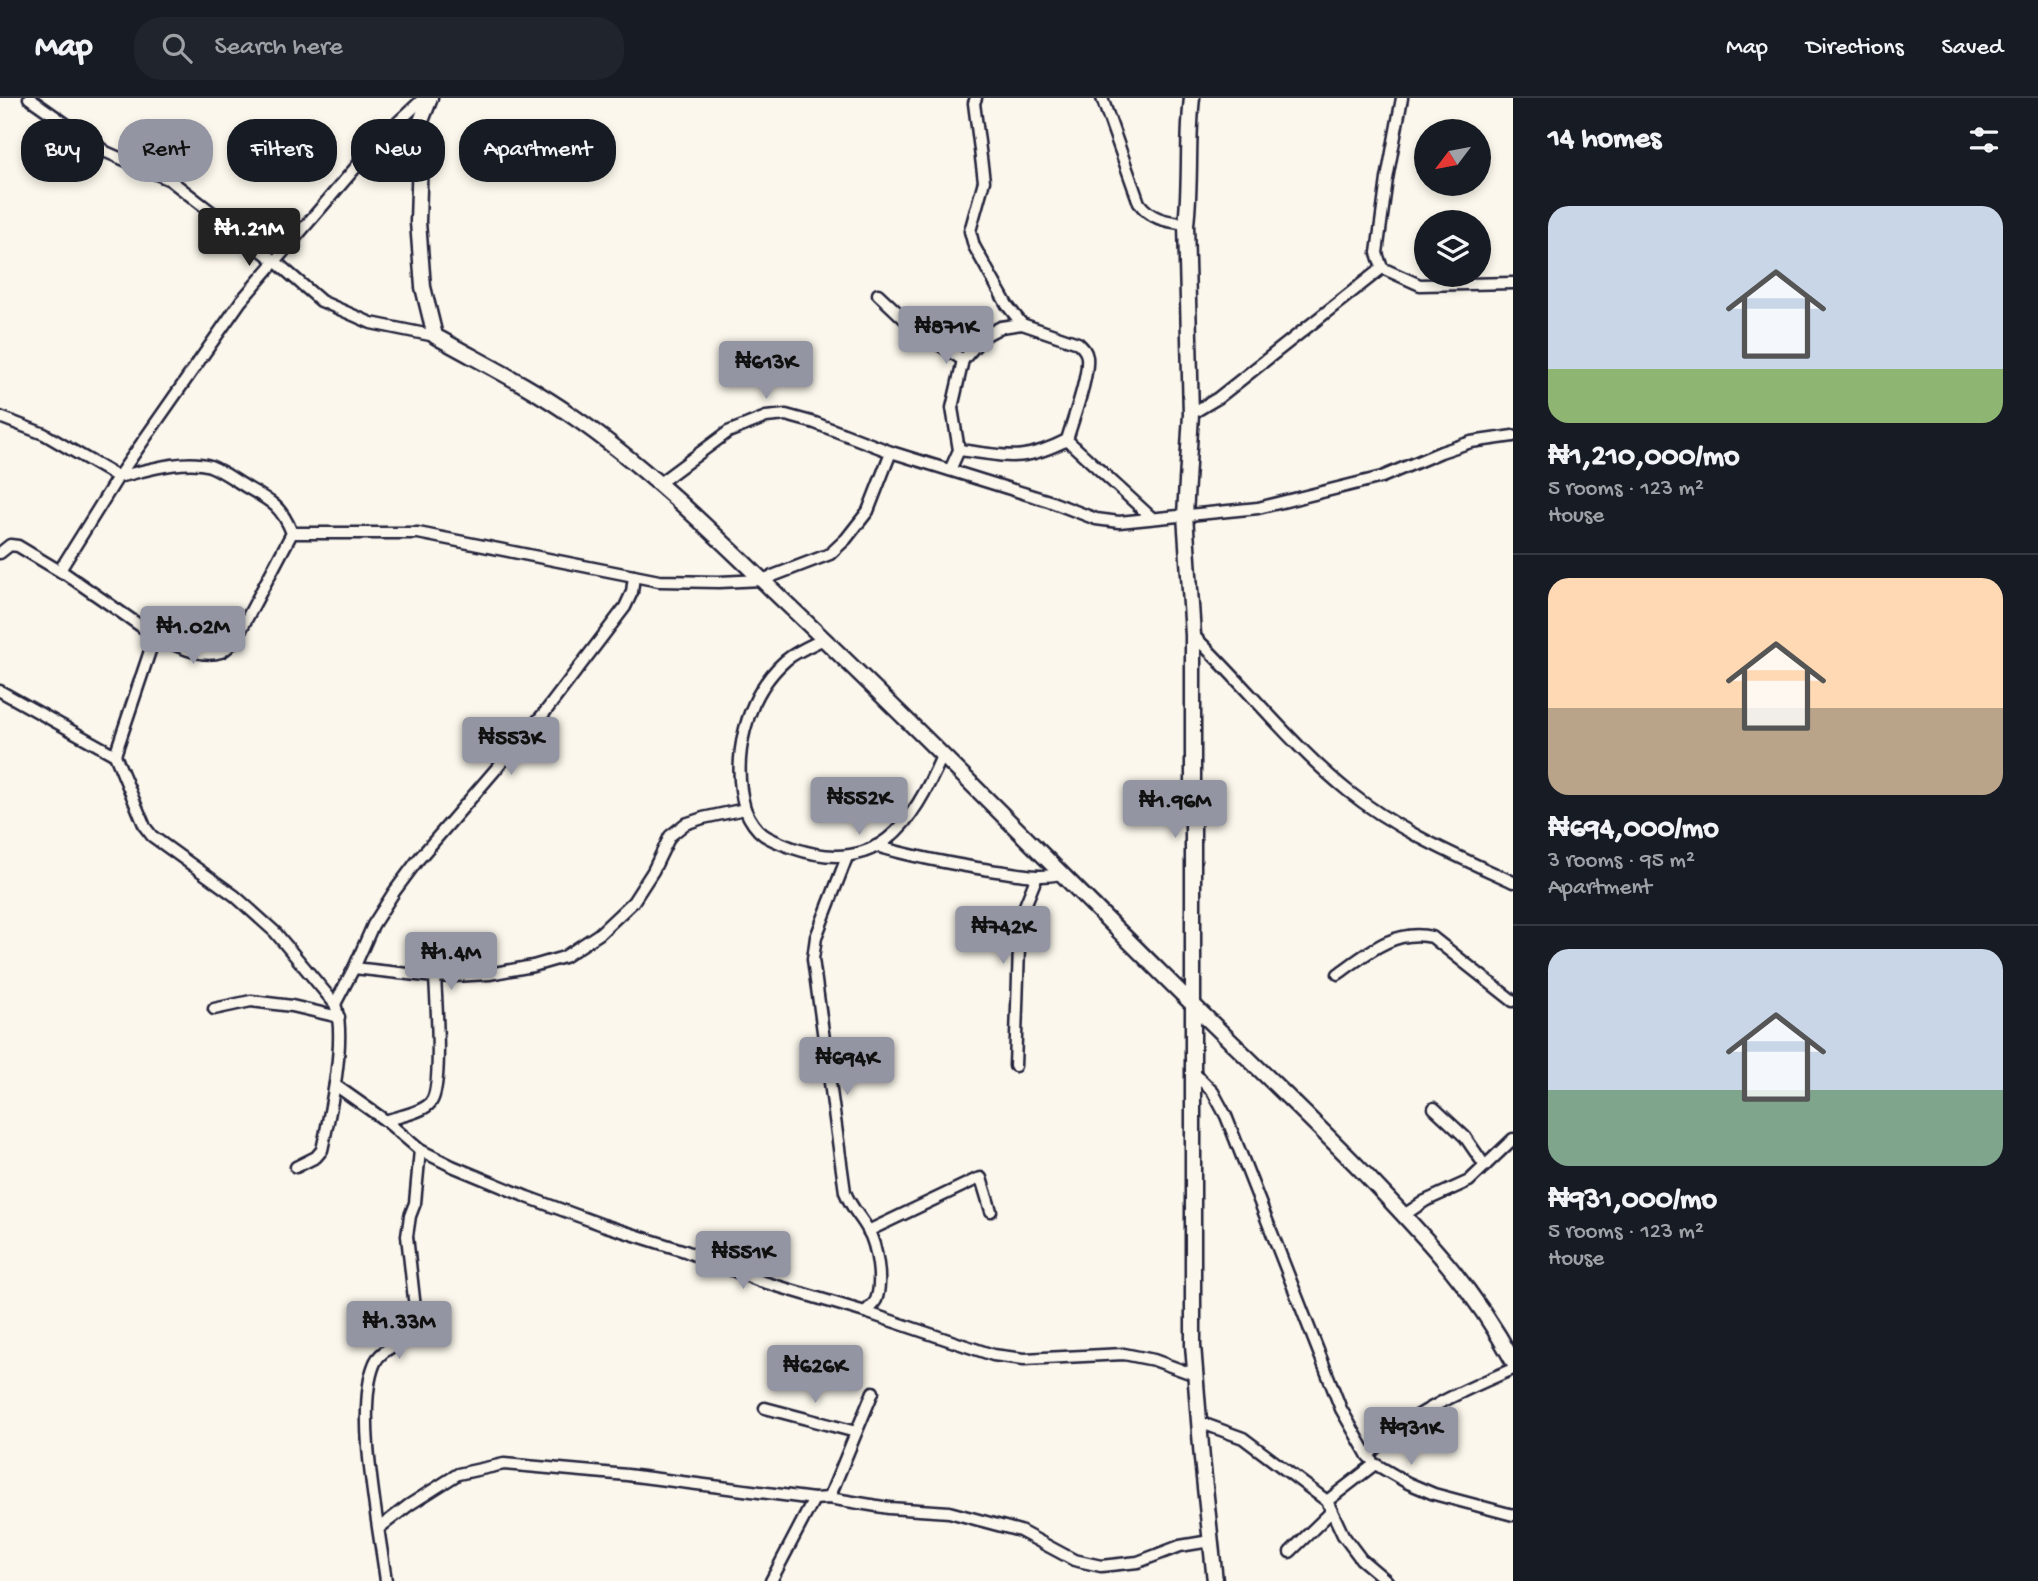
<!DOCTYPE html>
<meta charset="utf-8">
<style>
body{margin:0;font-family:"Gochi Hand",sans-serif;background:#20242c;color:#f1f3f6;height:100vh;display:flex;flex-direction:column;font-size:26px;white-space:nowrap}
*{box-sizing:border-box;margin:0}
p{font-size:23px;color:#9ea1a6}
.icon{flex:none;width:38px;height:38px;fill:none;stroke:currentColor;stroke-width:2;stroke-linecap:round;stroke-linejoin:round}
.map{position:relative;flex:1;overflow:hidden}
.details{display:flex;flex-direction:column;background:#171b24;width:525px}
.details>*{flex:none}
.banner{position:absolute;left:21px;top:21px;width:665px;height:63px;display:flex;gap:14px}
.needle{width:46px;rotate:238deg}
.controls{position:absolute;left:1414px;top:21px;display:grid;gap:14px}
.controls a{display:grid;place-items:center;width:77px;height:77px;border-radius:50%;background:#171b24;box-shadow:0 4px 10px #0003;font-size:35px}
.price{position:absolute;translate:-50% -60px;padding:0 16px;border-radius:7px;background:#9495a2;color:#111;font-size:23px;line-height:46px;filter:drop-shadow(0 2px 4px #0008)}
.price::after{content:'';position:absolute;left:50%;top:42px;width:21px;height:16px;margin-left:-10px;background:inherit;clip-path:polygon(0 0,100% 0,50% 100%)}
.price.current{background:#222;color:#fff}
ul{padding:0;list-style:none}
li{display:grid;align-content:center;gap:14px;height:371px;padding:0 35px}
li+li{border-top:2px solid #363941}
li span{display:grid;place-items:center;height:217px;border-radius:21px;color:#555}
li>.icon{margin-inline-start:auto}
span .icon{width:126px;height:126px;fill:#fffc;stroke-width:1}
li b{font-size:30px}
h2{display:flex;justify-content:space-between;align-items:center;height:84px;padding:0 35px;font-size:30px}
.tag{padding:0 24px;border-radius:28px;background:#171b24;box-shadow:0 4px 10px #0003;font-size:24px;line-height:63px}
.tag.current{background:#9495a2;color:#111}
header{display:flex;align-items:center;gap:42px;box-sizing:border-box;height:98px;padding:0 35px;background:#171b24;border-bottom:2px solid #363941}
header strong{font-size:33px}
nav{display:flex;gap:38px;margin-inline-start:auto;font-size:24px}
.search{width:490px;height:63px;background:#20242c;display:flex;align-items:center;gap:18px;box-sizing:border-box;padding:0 24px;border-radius:28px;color:#9ea1a6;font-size:26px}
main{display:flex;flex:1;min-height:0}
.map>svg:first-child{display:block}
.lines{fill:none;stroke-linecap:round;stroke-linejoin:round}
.street-casing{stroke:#22223b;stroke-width:15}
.secondary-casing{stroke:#22223b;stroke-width:19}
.street{stroke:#fbf7ec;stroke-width:10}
.secondary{stroke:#fbf7ec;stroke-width:14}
</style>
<header>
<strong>Map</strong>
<div class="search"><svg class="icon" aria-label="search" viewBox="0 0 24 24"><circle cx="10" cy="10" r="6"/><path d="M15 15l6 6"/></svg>Search here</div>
<nav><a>Map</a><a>Directions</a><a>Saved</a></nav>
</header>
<main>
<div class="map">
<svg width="1513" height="1483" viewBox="0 0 1513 1483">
<rect width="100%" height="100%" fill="#fbf7ec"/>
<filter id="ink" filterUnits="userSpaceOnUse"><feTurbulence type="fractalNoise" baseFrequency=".0143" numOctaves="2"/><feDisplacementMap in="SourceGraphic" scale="14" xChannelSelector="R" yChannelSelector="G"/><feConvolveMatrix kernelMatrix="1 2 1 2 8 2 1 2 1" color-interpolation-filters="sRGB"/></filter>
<g filter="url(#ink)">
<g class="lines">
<!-- street casing -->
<g class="street-casing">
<g id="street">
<path d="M29,0L106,54L170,82L275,163L321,203L371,225L435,238"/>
<path d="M976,0L974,5L984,83L970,133L974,148L1007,207L1022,226L1078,245C1082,249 1086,252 1087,259C1089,279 1073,321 1067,342L1152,420"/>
<path d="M1102,0L1139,105C1152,122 1166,123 1186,126"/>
<path d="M1382,170L1377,155L1387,81L1402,0"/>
<path d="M878,196L914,230L963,262"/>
<path d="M1191,316L1218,300L1382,170L1420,187L1513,185"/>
<path d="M0,319L44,336L118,379L241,203L381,40L424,0"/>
<path d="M959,352C1008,358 1021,365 1067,342"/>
<path d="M950,372L959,352L952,310L963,262L984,238L1001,229L1022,226"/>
<path d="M658,386L728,334L766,319L786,317L815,325L891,354L1049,403L1096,421L1119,424L1258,410L1382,379L1441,354L1471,344L1513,338"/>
<path d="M292,435H418L659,483L719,484L762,482L830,456L846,441L868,413L891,354"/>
<path d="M0,455L10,447L18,448L63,475"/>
<path d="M1193,537C1246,588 1291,647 1348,693C1396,732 1457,758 1513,784"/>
<path d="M155,538L60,472L118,379C144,373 184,360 210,368C223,373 236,383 248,390C271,403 282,409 292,435L235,543C231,546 226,552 221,554C200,561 174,546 155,538L115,657L145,729L152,738L235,798L275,834L335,906C347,941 330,1015 322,1052L316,1059L296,1069"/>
<path d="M0,593L115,657"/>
<path d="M745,711C756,737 768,741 793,750C877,779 912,727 942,658"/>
<path d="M876,748C914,759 951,766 990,772C1014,775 1037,781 1061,776"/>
<path d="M847,759L816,839L813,861L845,1094C852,1112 860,1117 868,1132C877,1148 883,1184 876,1202C874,1206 868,1211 865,1214"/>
<path d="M354,870L373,827L394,794L417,763L545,614L625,509L632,494L634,478"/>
<path d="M1338,876C1366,856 1395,830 1432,839L1513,903"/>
<path d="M435,879L489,876L533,868L564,859L599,836L633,804L653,773L670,738L685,726L703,720L745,711C731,661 745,598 786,562C797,553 812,547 824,541"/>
<path d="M335,906L354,870L435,879C436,901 443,989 431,1004C423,1015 398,1018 386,1023"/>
<path d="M214,911L251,903L292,908L339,919"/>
<path d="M1015,968L1020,820L1037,778"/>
<path d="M1192,973L1213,994L1226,1018L1341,1311L1368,1358"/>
<path d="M335,987L386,1023L420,1052L452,1068L527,1099L603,1127L685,1153L760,1183L865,1214L993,1257L1024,1261L1124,1256L1154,1262L1195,1277"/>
<path d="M1434,1010L1465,1039L1485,1068"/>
<path d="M1404,1117L1425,1103L1469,1083L1513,1041"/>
<path d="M868,1133L977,1081L981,1080L991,1113"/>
<path d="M765,1310L856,1334"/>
<path d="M1199,1324L1243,1340L1327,1403L1343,1437L1361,1461L1387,1483"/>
<path d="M1371,1361L1368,1358C1403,1318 1464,1292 1513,1271"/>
<path d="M829,1400L873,1294"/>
<path d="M1327,1403L1375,1366L1408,1385L1434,1396L1513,1417"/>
<path d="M379,1430L409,1407L458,1376L504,1366L627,1377L814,1401L829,1400L889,1410L949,1414L1020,1433L1074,1462L1101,1468L1138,1464L1180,1448L1210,1443"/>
<path d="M1290,1454L1331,1414"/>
<path d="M386,1483C379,1429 355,1315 374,1267C381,1247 408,1247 417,1228L407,1138L410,1118L415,1105L420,1052"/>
<path d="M771,1483L814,1401"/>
</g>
</g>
<!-- secondary casing -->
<g class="secondary-casing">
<g id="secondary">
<path d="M430,0L421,23L418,124L423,189L435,238C481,264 528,287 571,317C650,371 718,440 786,505C914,626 1036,751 1161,875C1228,942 1298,1007 1364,1075C1423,1137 1472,1187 1513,1263"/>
<path d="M1192,0C1187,42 1191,84 1186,126L1191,316L1185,417L1193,537V1247L1202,1361L1215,1483"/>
</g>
</g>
<!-- street -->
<use href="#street" class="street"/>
<!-- secondary -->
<use href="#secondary" class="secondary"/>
</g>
</g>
</svg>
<div class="controls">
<a><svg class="needle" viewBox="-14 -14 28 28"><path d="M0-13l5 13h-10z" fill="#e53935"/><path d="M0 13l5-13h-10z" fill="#9ea1a6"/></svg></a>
<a><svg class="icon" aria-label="layers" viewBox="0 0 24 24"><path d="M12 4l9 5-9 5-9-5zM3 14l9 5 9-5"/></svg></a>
</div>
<b class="price current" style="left:249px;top:170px">₦1.21M</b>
<b class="price" style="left:946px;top:268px">₦871K</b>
<b class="price" style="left:766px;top:303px">₦613K</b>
<b class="price" style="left:193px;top:568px">₦1.02M</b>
<b class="price" style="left:511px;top:679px">₦553K</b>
<b class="price" style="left:859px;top:739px">₦552K</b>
<b class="price" style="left:1175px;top:742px">₦1.96M</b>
<b class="price" style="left:1003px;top:868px">₦742K</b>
<b class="price" style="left:451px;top:894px">₦1.4M</b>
<b class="price" style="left:847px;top:999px">₦694K</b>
<b class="price" style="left:743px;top:1193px">₦551K</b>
<b class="price" style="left:399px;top:1263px">₦1.33M</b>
<b class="price" style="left:815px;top:1307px">₦626K</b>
<b class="price" style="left:1411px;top:1369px">₦931K</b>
<div class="banner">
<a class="tag">Buy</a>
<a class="tag current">Rent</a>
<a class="tag">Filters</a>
<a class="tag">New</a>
<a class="tag">Apartment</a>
</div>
</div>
<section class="details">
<h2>14 homes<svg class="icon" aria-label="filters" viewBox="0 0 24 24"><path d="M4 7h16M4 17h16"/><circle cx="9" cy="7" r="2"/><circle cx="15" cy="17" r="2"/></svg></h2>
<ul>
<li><span style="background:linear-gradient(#c9d6e8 75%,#8fb573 0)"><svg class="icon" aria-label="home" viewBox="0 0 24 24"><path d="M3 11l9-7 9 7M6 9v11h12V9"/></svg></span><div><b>₦1,210,000/mo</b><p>5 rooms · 123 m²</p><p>House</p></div></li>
<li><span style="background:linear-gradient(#ffd9b3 60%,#b9a48a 0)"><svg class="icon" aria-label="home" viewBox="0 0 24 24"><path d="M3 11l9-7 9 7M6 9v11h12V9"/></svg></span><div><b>₦694,000/mo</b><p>3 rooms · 95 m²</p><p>Apartment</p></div></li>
<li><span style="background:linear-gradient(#c9d6e8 65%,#7fa58c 0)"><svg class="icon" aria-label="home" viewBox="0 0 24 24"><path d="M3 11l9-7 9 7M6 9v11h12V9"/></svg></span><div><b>₦931,000/mo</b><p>5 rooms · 123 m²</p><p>House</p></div></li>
</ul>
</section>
</main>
